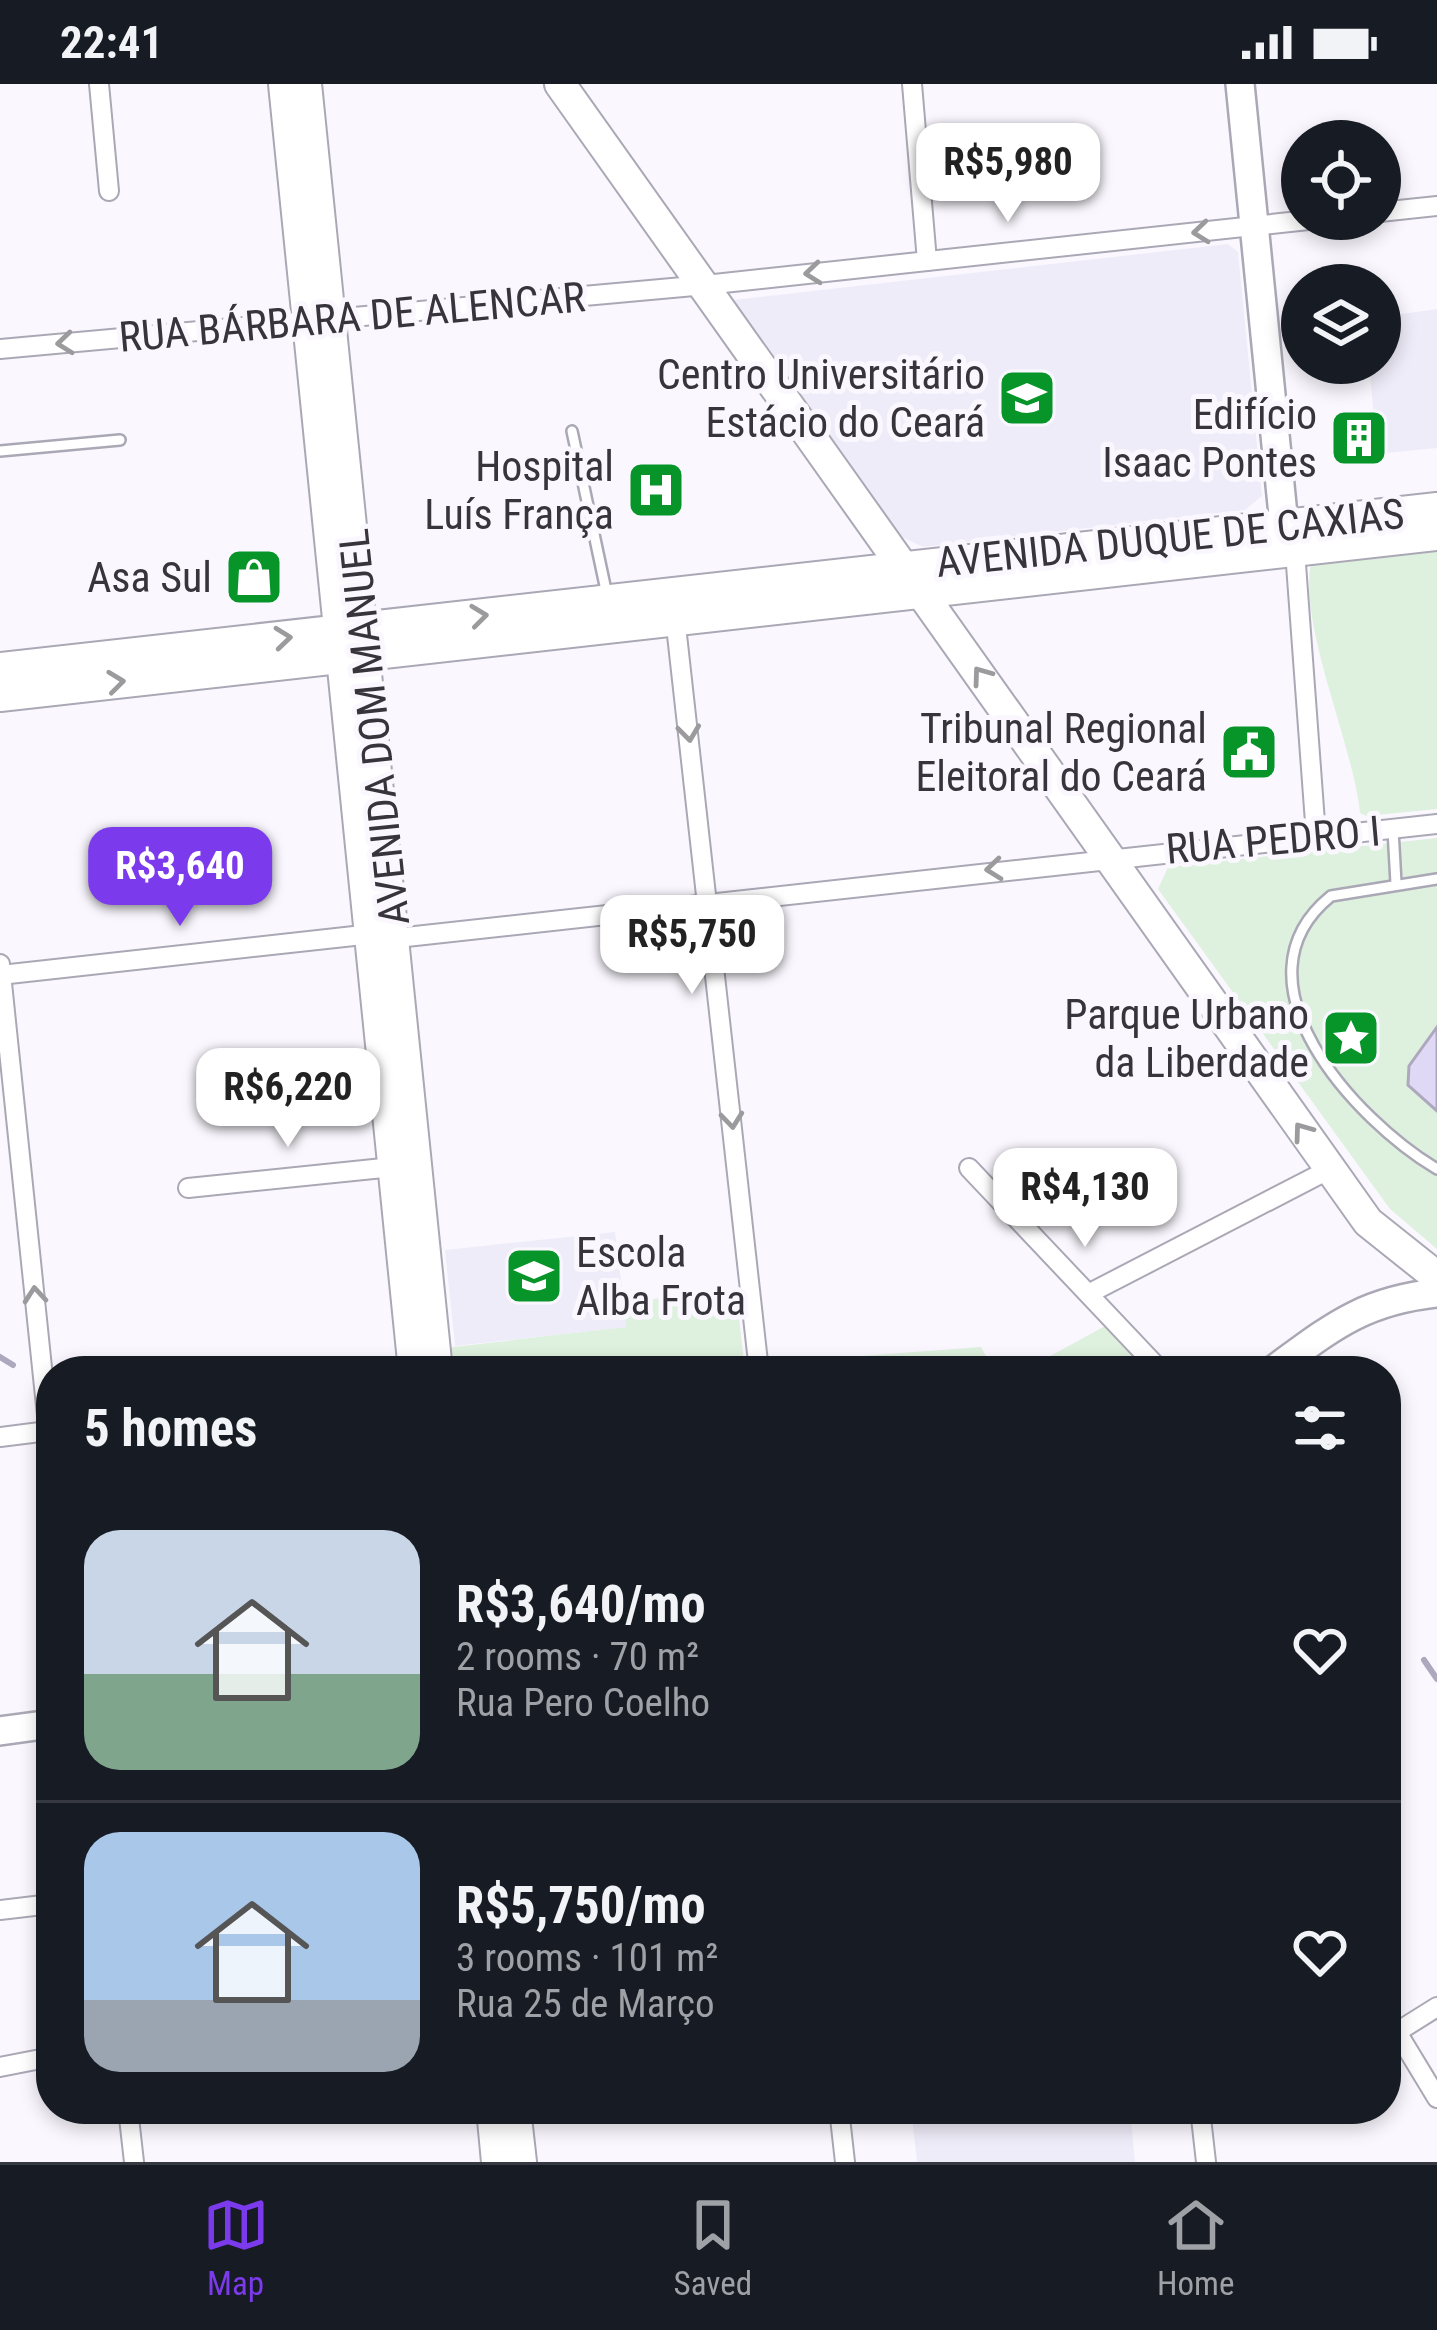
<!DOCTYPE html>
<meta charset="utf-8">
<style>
body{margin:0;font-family:"Roboto Condensed",sans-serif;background:#242831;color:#f1f3f6;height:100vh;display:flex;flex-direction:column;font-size:45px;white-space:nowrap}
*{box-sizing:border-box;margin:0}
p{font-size:39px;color:#9ea1a6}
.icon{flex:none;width:66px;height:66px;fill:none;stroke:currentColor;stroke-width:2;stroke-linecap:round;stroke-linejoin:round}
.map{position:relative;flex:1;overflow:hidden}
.panel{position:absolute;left:36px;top:1272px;width:1365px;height:768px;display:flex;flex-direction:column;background:#171b24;border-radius:48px;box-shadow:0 6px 18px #0003}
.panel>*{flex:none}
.controls{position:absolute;left:1281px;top:36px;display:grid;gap:24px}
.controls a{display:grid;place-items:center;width:120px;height:120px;border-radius:50%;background:#171b24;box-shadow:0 6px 18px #0003;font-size:60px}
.price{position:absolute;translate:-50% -102px;padding:0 27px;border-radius:24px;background:#fff;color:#222;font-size:39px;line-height:78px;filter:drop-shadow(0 3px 6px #0008)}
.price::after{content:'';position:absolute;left:50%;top:72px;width:36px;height:27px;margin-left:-18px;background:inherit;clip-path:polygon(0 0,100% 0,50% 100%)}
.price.on{background:#7c3aed;color:#fff}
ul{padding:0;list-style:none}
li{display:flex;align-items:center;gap:36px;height:300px;padding:0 48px}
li+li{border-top:3px solid #363941}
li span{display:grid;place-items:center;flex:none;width:336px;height:240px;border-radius:36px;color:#555}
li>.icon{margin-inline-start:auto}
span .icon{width:144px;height:144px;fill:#fffc;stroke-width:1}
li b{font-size:51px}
h2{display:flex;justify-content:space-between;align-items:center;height:144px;padding:0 48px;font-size:51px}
.status{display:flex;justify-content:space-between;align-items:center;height:84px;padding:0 60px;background:#171b24;direction:ltr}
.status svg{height:33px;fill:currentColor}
.tab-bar{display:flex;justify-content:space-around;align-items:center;height:168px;border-top:3px solid #363941;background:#171b24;font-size:33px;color:#9ea1a6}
.tab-bar a{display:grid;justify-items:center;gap:6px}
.tab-bar .on{color:#7c3aed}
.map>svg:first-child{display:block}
.built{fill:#efecf9}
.green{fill:#def0de}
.water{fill:#e0d9f6;stroke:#ada8be;stroke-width:3}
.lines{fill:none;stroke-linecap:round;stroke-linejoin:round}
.stream{stroke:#ada8be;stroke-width:6}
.lane-casing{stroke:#aba8b6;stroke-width:14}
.street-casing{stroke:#aba8b6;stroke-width:22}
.secondary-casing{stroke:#aba8b6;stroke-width:32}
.primary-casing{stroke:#aba8b6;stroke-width:34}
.lane{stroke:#fff;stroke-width:9}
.street{stroke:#fff;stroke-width:18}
.secondary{stroke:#fff;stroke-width:27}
.primary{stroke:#fff;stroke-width:30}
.oneway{stroke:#9b9a9d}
.labels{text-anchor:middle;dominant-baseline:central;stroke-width:10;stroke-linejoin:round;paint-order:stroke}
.street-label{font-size:42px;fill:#37353b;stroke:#faf8fe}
.poi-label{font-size:42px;fill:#37353b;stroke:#faf8fe;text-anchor:end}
</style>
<div class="status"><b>22:41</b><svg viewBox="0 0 49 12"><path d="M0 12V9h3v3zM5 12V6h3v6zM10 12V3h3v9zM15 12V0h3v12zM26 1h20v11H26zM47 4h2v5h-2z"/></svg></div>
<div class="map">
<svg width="1437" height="2078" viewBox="0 0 1437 2078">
<rect width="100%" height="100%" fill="#faf8fe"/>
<!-- built -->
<g class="built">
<path d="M1228,160L1238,168L1262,412L1245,426L923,463L902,453L733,216Z"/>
<path d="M1437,225V364L1377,370L1369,279H1380V233Z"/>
<path d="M615,1148L627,1243L455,1262L445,1166Z"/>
<path d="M911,2025H1130L1135,2078H917Z"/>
</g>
<!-- green -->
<g class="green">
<path d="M1437,462V725L1366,732L1360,729C1353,658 1296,537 1312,475Z"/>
<path d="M1437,754V1165L1390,1125L1158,805L1168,783Z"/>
<path d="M736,1206L745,1287H447L444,1264L626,1243L624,1218Z"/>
<path d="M1105,1242L1147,1287H1023Z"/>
<path d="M981,1263L994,1287H768V1279Z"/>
</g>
<!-- water -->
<path class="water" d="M1437,943V1027L1408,1001L1409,982Z"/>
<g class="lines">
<!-- stream -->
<g class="stream">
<path d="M0,1273L13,1281"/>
<path d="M1424,1576L1437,1595"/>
</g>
<!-- lane casing -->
<g class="lane-casing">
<g id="lane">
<path d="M572,347L607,511"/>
<path d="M0,367L120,356"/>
<path d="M1393,746L1396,799"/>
<path d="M1437,795L1331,812C1226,897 1356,1037 1437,1085"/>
</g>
</g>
<!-- street casing -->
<g class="street-casing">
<g id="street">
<path d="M99,0L109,107"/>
<path d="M912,0L927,177"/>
<path d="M1380,128L1437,122"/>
<path d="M0,265L705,201L1318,135"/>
<path d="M1295,467L1316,752"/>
<path d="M675,533L759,1287"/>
<path d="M397,854L1437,740"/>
<path d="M0,880L51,1370"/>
<path d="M0,891L372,850"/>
<path d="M969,1084L1161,1287"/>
<path d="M188,1104L393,1083"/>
<path d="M1090,1209L1330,1085"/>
<path d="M0,1353L48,1347"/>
<path d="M0,1826L51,1820"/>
<path d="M1386,1930L1437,2014"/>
<path d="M1397,1948L1437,1923"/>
<path d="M0,1983L51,1973"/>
<path d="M128,2025L134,2078"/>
<path d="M839,2025L845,2078"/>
<path d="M1200,2025L1206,2078"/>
</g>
</g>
<!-- secondary casing -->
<g class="secondary-casing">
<g id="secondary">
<path d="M1240,0L1284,441L1292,460"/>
<path d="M1272,1287C1331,1244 1362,1217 1437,1209"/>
<path d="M0,1647L51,1640"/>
</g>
</g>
<!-- primary casing -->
<g class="primary-casing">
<g id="primary">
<path d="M284,0L414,1287"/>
<path d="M306,0L437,1287"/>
<path d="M560,0L1368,1138L1437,1193"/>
<path d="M0,584L1437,424"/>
<path d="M0,612L1437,451"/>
<path d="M492,2025L497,2078"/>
<path d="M515,2025L521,2078"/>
</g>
</g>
<!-- lane -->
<use href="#lane" class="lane"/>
<!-- street -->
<use href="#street" class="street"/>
<!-- secondary -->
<use href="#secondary" class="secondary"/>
<!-- primary -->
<use href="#primary" class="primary"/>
</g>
<!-- one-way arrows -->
<defs><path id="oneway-chevron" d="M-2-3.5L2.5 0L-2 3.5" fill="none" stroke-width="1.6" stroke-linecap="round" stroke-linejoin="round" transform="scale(3)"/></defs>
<g class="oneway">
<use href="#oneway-chevron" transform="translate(1201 148) rotate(174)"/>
<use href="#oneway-chevron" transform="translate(813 189) rotate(174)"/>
<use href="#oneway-chevron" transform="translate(65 259) rotate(174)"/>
<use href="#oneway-chevron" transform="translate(479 532) rotate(-7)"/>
<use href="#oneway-chevron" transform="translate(283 554) rotate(-6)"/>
<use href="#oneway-chevron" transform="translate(981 591) rotate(-126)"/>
<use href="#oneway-chevron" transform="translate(116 598) rotate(-7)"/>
<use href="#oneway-chevron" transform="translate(689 649) rotate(83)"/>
<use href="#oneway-chevron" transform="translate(994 785) rotate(174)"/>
<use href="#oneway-chevron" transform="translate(732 1036) rotate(84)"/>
<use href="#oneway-chevron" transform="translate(1302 1047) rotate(-126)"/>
<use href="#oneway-chevron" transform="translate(35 1211) rotate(-95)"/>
</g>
<!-- icons -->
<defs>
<g id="university-square" transform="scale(3)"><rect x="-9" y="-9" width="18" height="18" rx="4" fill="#07952a" stroke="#faf8fe"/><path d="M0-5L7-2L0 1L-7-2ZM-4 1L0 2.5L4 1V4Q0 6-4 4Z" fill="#fff"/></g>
<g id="building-square" transform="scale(3)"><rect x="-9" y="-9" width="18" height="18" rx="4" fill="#07952a" stroke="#faf8fe"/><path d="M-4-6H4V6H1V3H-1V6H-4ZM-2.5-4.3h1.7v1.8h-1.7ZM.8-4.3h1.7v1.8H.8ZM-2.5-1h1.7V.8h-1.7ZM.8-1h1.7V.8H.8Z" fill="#fff"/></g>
<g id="hospital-square" transform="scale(3)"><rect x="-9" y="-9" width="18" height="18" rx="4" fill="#07952a" stroke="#faf8fe"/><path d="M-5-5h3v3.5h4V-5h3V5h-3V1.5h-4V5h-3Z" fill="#fff"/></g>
<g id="shop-square" transform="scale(3)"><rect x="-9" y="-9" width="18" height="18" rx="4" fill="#07952a" stroke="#faf8fe"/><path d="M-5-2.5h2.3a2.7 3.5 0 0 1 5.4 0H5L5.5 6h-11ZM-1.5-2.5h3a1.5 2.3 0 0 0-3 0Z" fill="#fff"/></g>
<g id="civic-square" transform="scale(3)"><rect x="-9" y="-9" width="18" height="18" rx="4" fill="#07952a" stroke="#faf8fe"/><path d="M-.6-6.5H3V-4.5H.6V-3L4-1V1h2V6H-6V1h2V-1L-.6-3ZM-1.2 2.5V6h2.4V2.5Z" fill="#fff"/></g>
<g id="sight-square" transform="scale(3)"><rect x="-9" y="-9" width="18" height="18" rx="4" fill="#07952a" stroke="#faf8fe"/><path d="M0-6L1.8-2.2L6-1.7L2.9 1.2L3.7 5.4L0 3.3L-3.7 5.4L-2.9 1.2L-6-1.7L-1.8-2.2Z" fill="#fff"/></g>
<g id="school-square" transform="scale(3)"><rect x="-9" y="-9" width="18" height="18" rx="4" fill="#07952a" stroke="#faf8fe"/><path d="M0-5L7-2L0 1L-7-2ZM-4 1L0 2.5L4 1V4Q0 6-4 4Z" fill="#fff"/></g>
</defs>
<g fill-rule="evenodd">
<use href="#university-square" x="1027" y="314"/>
<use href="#building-square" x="1359" y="354"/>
<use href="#hospital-square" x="656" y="406"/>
<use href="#shop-square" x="254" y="493"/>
<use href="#civic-square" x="1249" y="668"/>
<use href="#sight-square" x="1351" y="954"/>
<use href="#school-square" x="534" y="1192"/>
</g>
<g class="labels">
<!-- street labels -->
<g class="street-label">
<text transform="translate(352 233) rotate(-5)">RUA BÁRBARA DE ALENCAR</text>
<text transform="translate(1170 454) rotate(-6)">AVENIDA DUQUE DE CAXIAS</text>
<text transform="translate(374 643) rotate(-96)">AVENIDA DOM MANUEL</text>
<text transform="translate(1273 756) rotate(-5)">RUA PEDRO I</text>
</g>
<!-- poi labels -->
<g class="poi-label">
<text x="985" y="290">Centro Universitário<tspan x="985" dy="48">Estácio do Ceará</tspan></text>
<text x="1317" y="330">Edifício<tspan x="1317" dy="48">Isaac Pontes</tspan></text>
<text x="614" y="382">Hospital<tspan x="614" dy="48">Luís França</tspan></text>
<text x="212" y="493">Asa Sul</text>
<text x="1207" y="644">Tribunal Regional<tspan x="1207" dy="48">Eleitoral do Ceará</tspan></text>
<text x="1309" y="930">Parque Urbano<tspan x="1309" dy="48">da Liberdade</tspan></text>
<text x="576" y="1168" text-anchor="start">Escola<tspan x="576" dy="48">Alba Frota</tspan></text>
</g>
</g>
</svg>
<div class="controls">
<a><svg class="icon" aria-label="locate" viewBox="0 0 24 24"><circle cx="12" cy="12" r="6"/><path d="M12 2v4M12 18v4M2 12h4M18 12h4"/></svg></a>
<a><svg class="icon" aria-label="layers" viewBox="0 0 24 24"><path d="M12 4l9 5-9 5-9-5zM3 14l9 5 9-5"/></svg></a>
</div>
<b class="price" style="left:1008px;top:141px">R$5,980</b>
<b class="price on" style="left:180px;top:845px">R$3,640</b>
<b class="price" style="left:692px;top:913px">R$5,750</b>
<b class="price" style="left:288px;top:1066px">R$6,220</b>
<b class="price" style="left:1085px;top:1166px">R$4,130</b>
<section class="panel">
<h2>5 homes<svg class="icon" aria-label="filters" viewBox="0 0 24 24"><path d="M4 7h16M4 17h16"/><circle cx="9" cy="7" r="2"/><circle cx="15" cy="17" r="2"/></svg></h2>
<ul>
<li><span style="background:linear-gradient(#c9d6e8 60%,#7fa58c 0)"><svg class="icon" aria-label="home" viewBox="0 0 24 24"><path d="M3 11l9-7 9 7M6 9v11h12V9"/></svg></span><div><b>R$3,640/mo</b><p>2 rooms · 70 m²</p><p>Rua Pero Coelho</p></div><svg class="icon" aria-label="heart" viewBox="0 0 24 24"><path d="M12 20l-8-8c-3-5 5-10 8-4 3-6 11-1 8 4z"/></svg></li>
<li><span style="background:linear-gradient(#a9c7e8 70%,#9aa5b1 0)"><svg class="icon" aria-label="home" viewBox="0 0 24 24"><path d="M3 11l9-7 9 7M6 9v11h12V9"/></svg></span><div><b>R$5,750/mo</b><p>3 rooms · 101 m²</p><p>Rua 25 de Março</p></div><svg class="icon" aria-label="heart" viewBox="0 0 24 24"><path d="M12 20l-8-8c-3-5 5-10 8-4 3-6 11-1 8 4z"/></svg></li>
</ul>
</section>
</div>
<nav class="tab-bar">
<a class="on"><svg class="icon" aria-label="map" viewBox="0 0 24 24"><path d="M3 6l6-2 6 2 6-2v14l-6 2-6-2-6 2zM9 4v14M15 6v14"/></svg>Map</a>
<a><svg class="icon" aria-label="saved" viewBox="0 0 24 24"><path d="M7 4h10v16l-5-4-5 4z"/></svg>Saved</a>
<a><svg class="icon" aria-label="home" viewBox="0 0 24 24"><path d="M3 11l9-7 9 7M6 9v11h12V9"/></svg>Home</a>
</nav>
